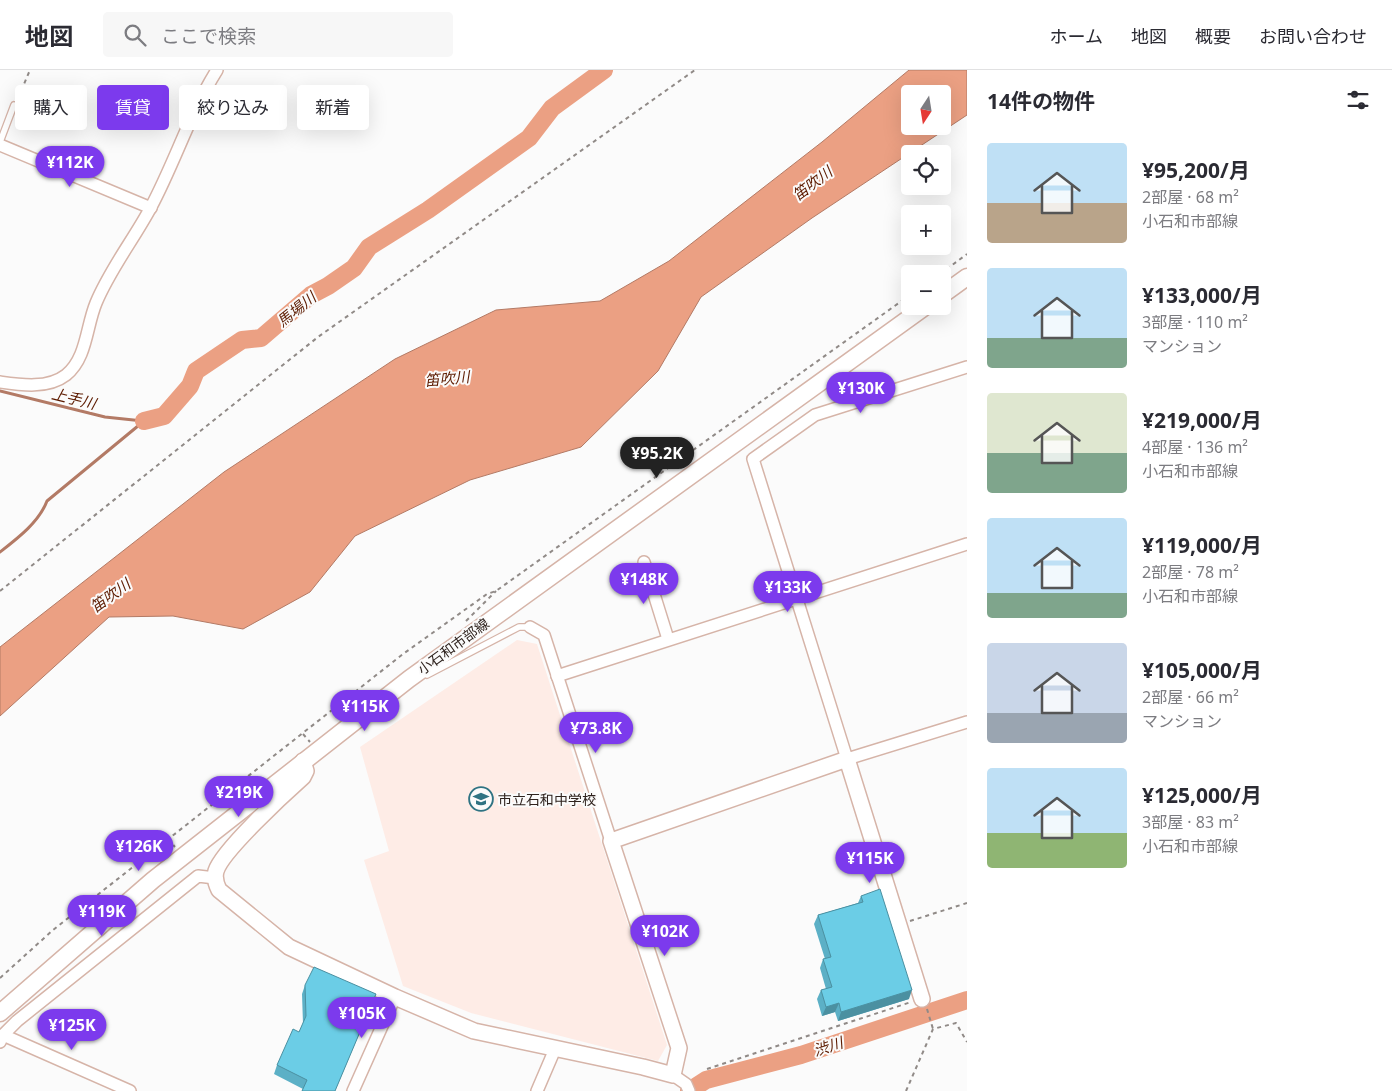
<!DOCTYPE html>
<html lang="ja">
<meta charset="utf-8">
<style>
body{margin:0;font-family:"Noto Sans","Noto Sans JP",sans-serif;background:#f7f7f7;color:#2b2b33;height:100vh;display:flex;flex-direction:column;font-size:19px;white-space:nowrap}
*{box-sizing:border-box;margin:0}
p{font-size:16px;color:#7c7c81}
.icon{flex:none;width:28px;height:28px;fill:none;stroke:currentColor;stroke-width:2;stroke-linecap:round;stroke-linejoin:round}
.map{position:relative;flex:1;overflow:hidden}
.side{display:flex;flex-direction:column;background:#fff;width:425px}
.side>*{flex:none}
.banner{position:absolute;left:15px;top:15px;width:475px;height:45px;display:flex;gap:10px}
.needle{width:32px;rotate:192deg}
.tools{position:absolute;left:901px;top:15px;display:grid;gap:10px}
.tools a{display:grid;place-items:center;width:50px;height:50px;border-radius:5px;background:#fff;box-shadow:0 5px 20px #0002;font-size:25px}
.price{position:absolute;translate:-50% -42px;padding:0 11px;border-radius:18px;background:#7c3aed;color:#fff;font-size:16px;line-height:32px;filter:drop-shadow(0 1px 2px #0008)}
.price::after{content:'';position:absolute;left:50%;top:30px;width:15px;height:11px;margin-left:-8px;background:inherit;clip-path:polygon(0 0,100% 0,50% 100%)}
.price.selected{background:#222;color:#fff}
ul{padding:0;list-style:none}
li{display:flex;align-items:center;gap:15px;height:125px;padding:0 20px}
li span{display:grid;place-items:center;flex:none;width:140px;height:100px;border-radius:5px;color:#555}
li>.icon{margin-inline-start:auto}
span .icon{width:60px;height:60px;fill:#fffc;stroke-width:1}
li b{font-size:21px}
h2{display:flex;justify-content:space-between;align-items:center;height:60px;padding:0 20px;font-size:21px}
.pill{padding:0 18px;border-radius:5px;background:#fff;box-shadow:0 5px 20px #0002;font-size:18px;line-height:45px}
.pill.selected{background:#7c3aed;color:#fff}
header{display:flex;align-items:center;gap:30px;box-sizing:border-box;height:70px;padding:0 25px;background:#fff;border-bottom:1px solid #e1e1e2}
header strong{font-size:24px}
nav{display:flex;gap:28px;margin-inline-start:auto;font-size:18px}
.search{width:350px;height:45px;background:#f7f7f7;display:flex;align-items:center;gap:12px;box-sizing:border-box;padding:0 18px;border-radius:5px;color:#7c7c81;font-size:19px}
main{display:flex;flex:1;min-height:0}
.map>svg:first-child{display:block}
.built{fill:#feece6}
.water{fill:#eba083;stroke:#b37a65;fill-rule:evenodd}
.lines{fill:none;stroke-linecap:round;stroke-linejoin:round}
.stream{stroke:#b37a65;stroke-width:3}
.river{stroke:#eba083;stroke-width:18}
.service-casing{stroke:#d6b4a8;stroke-width:8}
.minor-casing{stroke:#d6b4a8;stroke-width:14}
.tertiary-casing{stroke:#d6b4a8;stroke-width:18}
.secondary-casing{stroke:#d6b4a8;stroke-width:19}
.path{stroke:#908a87;stroke-width:2;stroke-dasharray:4 4;stroke-linecap:butt}
.service{stroke:#fff;stroke-width:5.5}
.minor{stroke:#fff;stroke-width:11}
.tertiary{stroke:#fff;stroke-width:15}
.secondary{stroke:#fff;stroke-width:16}
.wall{fill:#5cb0c6}
.shaded-wall{fill:#4b90a1}
.building{fill:#6bcde6;stroke:#4b90a1}
.labels{text-anchor:middle;dominant-baseline:central;stroke-width:4;stroke-linejoin:round;paint-order:stroke}
.street-label{font-size:14px;fill:#2f231e;stroke:#fbfbfb}
.poi-label{font-size:14px;fill:#2f231e;stroke:#fbfbfb;text-anchor:start}
.water-label{font-size:15px;font-style:italic;fill:#5d1b00;stroke:#fbfbfb}
</style>
<header>
<strong>地図</strong>
<div class="search"><svg class="icon" aria-label="search" viewBox="0 0 24 24"><circle cx="10" cy="10" r="6"/><path d="M15 15l6 6"/></svg>ここで検索</div>
<nav><a>ホーム</a><a>地図</a><a>概要</a><a>お問い合わせ</a></nav>
</header>
<main>
<div class="map">
<svg width="967" height="1021" viewBox="0 0 967 1021">
<rect width="100%" height="100%" fill="#fbfbfb"/>
<!-- built -->
<path class="built" d="M517,570L537,574L667,975L658,991L471,943L403,916L364,790L389,781L360,677Z"/>
<!-- water -->
<path class="water" d="M909,0H967V45L812,148L701,227L658,301L581,377L470,410L355,466L310,522L243,559L173,546L109,547L0,646V577L224,402L395,289L496,240L600,231L669,191L822,72ZM910,24H942V56H910Z"/>
<g class="lines">
<!-- stream -->
<g class="stream">
<path d="M0,321L105,347L143,351"/>
<path d="M0,482C18,468 39,452 47,431L144,351"/>
</g>
<!-- river -->
<g class="river">
<path d="M144,351L164,346L190,316L196,301L242,270L261,268L311,225L328,216L354,198L369,177L428,140L529,68L552,38L604,0"/>
<path d="M689,1021L706,1010L801,985L967,930"/>
</g>
<!-- service casing -->
<g class="service-casing">
<g id="service">
<path d="M0,72L14,35"/>
<path d="M427,605L519,557H530"/>
</g>
</g>
<!-- minor casing -->
<g class="minor-casing">
<g id="minor">
<path d="M0,75L151,138"/>
<path d="M967,297L815,345L753,389L847,689L967,652"/>
<path d="M0,312C21,315 48,319 66,305C87,288 86,257 96,233C110,199 134,169 151,137C175,92 190,43 217,0"/>
<path d="M644,492L668,569"/>
<path d="M530,557L544,565L611,771"/>
<path d="M557,606L967,474"/>
<path d="M3,965L130,1021"/>
<path d="M0,972L3,965L17,951L198,806L215,808"/>
<path d="M673,1005L686,1014L689,1021"/>
<path d="M353,1021L395,927"/>
<path d="M537,1021L555,979"/>
</g>
</g>
<!-- tertiary casing -->
<g class="tertiary-casing">
<path id="tertiary" d="M303,691L306,701L303,707C285,723 222,781 216,801C214,808 216,814 219,820L289,877L395,927L474,961L643,997L673,1005L679,978L611,771L847,689L922,929"/>
</g>
<!-- secondary casing -->
<g class="secondary-casing">
<g id="secondary">
<path d="M942,225L967,207"/>
<path d="M0,943L153,810L409,609L926,236"/>
</g>
</g>
<!-- path -->
<g class="path">
<path d="M18,28L30,0"/>
<path d="M940,204L967,184"/>
<path d="M0,521L318,267L695,0"/>
<path d="M466,551L496,521"/>
<path d="M303,664L310,672"/>
<path d="M168,769L175,777"/>
<path d="M910,851L967,833"/>
<path d="M0,908L53,860L403,584L487,524L496,521L910,225"/>
<path d="M927,939L933,959"/>
<path d="M707,999L911,932"/>
<path d="M906,1021L933,959L956,953L967,972"/>
</g>
<!-- service -->
<use href="#service" class="service"/>
<!-- minor -->
<use href="#minor" class="minor"/>
<!-- tertiary -->
<use href="#tertiary" class="tertiary"/>
<!-- secondary -->
<use href="#secondary" class="secondary"/>
</g>
<!-- wall -->
<g class="wall">
<path d="M861,826L909,929L838,951L835,942L822,946L817,929L821,920L826,919L820,898L823,889H825L814,854L818,845L858,833Z"/>
<path d="M305,915L376,924L335,1021H302L303,1019L274,1004L277,995L299,962L303,954L302,924Z"/>
</g>
<!-- shaded-wall -->
<g class="shaded-wall">
<path d="M912,920L909,929L838,951L841,942Z"/>
<path d="M839,933L835,942L822,946L826,937Z"/>
</g>
<!-- building -->
<g class="building">
<path d="M880,819L912,920L841,942L839,933L826,937L821,920L832,917L823,889L831,887L818,845L863,832L861,826Z"/>
<path d="M314,897L376,924L335,1021H302L307,1010L277,995L293,959L299,962L306,946L305,915Z"/>
</g>
<!-- icons -->
<defs>
<g id="school-ring" transform="scale(1.25)"><circle r="9.5" fill="#fbfbfb" stroke="#2f7383" stroke-width="1.5"/><path d="M0-5L7-2L0 1L-7-2ZM-4 1L0 2.5L4 1V4Q0 6-4 4Z" fill="#2f7383"/></g>
</defs>
<g fill-rule="evenodd">
<use href="#school-ring" x="481" y="729"/>
</g>
<g class="labels">
<!-- street labels -->
<g class="street-label">
<text transform="translate(453 576) rotate(-36)">小石和市部線</text>
</g>
<!-- poi labels -->
<g class="poi-label">
<text x="498" y="729">市立石和中学校</text>
</g>
<!-- water labels -->
<g class="water-label">
<text transform="translate(812 113) rotate(-37)">笛吹川</text>
<text transform="translate(296 239) rotate(-39)">馬場川</text>
<text transform="translate(447 308) rotate(-5)">笛吹川</text>
<text transform="translate(74 328) rotate(14)">上手川</text>
<text transform="translate(110 525) rotate(-36)">笛吹川</text>
<text transform="translate(828 976) rotate(-18)">渋川</text>
</g>
</g>
</svg>
<div class="tools">
<a><svg class="needle" viewBox="-14 -14 28 28"><path d="M0-13l5 13h-10z" fill="#e53935"/><path d="M0 13l5-13h-10z" fill="#7c7c81"/></svg></a>
<a><svg class="icon" aria-label="locate" viewBox="0 0 24 24"><circle cx="12" cy="12" r="6"/><path d="M12 2v4M12 18v4M2 12h4M18 12h4"/></svg></a>
<a>+</a>
<a>−</a>
</div>
<b class="price" style="left:70px;top:118px">¥112K</b>
<b class="price" style="left:861px;top:344px">¥130K</b>
<b class="price selected" style="left:657px;top:409px">¥95.2K</b>
<b class="price" style="left:644px;top:535px">¥148K</b>
<b class="price" style="left:788px;top:543px">¥133K</b>
<b class="price" style="left:365px;top:662px">¥115K</b>
<b class="price" style="left:596px;top:684px">¥73.8K</b>
<b class="price" style="left:239px;top:748px">¥219K</b>
<b class="price" style="left:139px;top:802px">¥126K</b>
<b class="price" style="left:870px;top:814px">¥115K</b>
<b class="price" style="left:102px;top:867px">¥119K</b>
<b class="price" style="left:665px;top:887px">¥102K</b>
<b class="price" style="left:362px;top:969px">¥105K</b>
<b class="price" style="left:72px;top:981px">¥125K</b>
<div class="banner">
<a class="pill">購入</a>
<a class="pill selected">賃貸</a>
<a class="pill">絞り込み</a>
<a class="pill">新着</a>
</div>
</div>
<section class="side">
<h2>14件の物件<svg class="icon" aria-label="filters" viewBox="0 0 24 24"><path d="M4 7h16M4 17h16"/><circle cx="9" cy="7" r="2"/><circle cx="15" cy="17" r="2"/></svg></h2>
<ul>
<li><span style="background:linear-gradient(#bfe0f5 60%,#b9a48a 0)"><svg class="icon" aria-label="home" viewBox="0 0 24 24"><path d="M3 11l9-7 9 7M6 9v11h12V9"/></svg></span><div><b>¥95,200/月</b><p>2部屋 · 68 m²</p><p>小石和市部線</p></div></li>
<li><span style="background:linear-gradient(#bfe0f5 70%,#7fa58c 0)"><svg class="icon" aria-label="home" viewBox="0 0 24 24"><path d="M3 11l9-7 9 7M6 9v11h12V9"/></svg></span><div><b>¥133,000/月</b><p>3部屋 · 110 m²</p><p>マンション</p></div></li>
<li><span style="background:linear-gradient(#dfe7d0 60%,#7fa58c 0)"><svg class="icon" aria-label="home" viewBox="0 0 24 24"><path d="M3 11l9-7 9 7M6 9v11h12V9"/></svg></span><div><b>¥219,000/月</b><p>4部屋 · 136 m²</p><p>小石和市部線</p></div></li>
<li><span style="background:linear-gradient(#bfe0f5 75%,#7fa58c 0)"><svg class="icon" aria-label="home" viewBox="0 0 24 24"><path d="M3 11l9-7 9 7M6 9v11h12V9"/></svg></span><div><b>¥119,000/月</b><p>2部屋 · 78 m²</p><p>小石和市部線</p></div></li>
<li><span style="background:linear-gradient(#c9d6e8 70%,#9aa5b1 0)"><svg class="icon" aria-label="home" viewBox="0 0 24 24"><path d="M3 11l9-7 9 7M6 9v11h12V9"/></svg></span><div><b>¥105,000/月</b><p>2部屋 · 66 m²</p><p>マンション</p></div></li>
<li><span style="background:linear-gradient(#bfe0f5 65%,#8fb573 0)"><svg class="icon" aria-label="home" viewBox="0 0 24 24"><path d="M3 11l9-7 9 7M6 9v11h12V9"/></svg></span><div><b>¥125,000/月</b><p>3部屋 · 83 m²</p><p>小石和市部線</p></div></li>
</ul>
</section>
</main>
